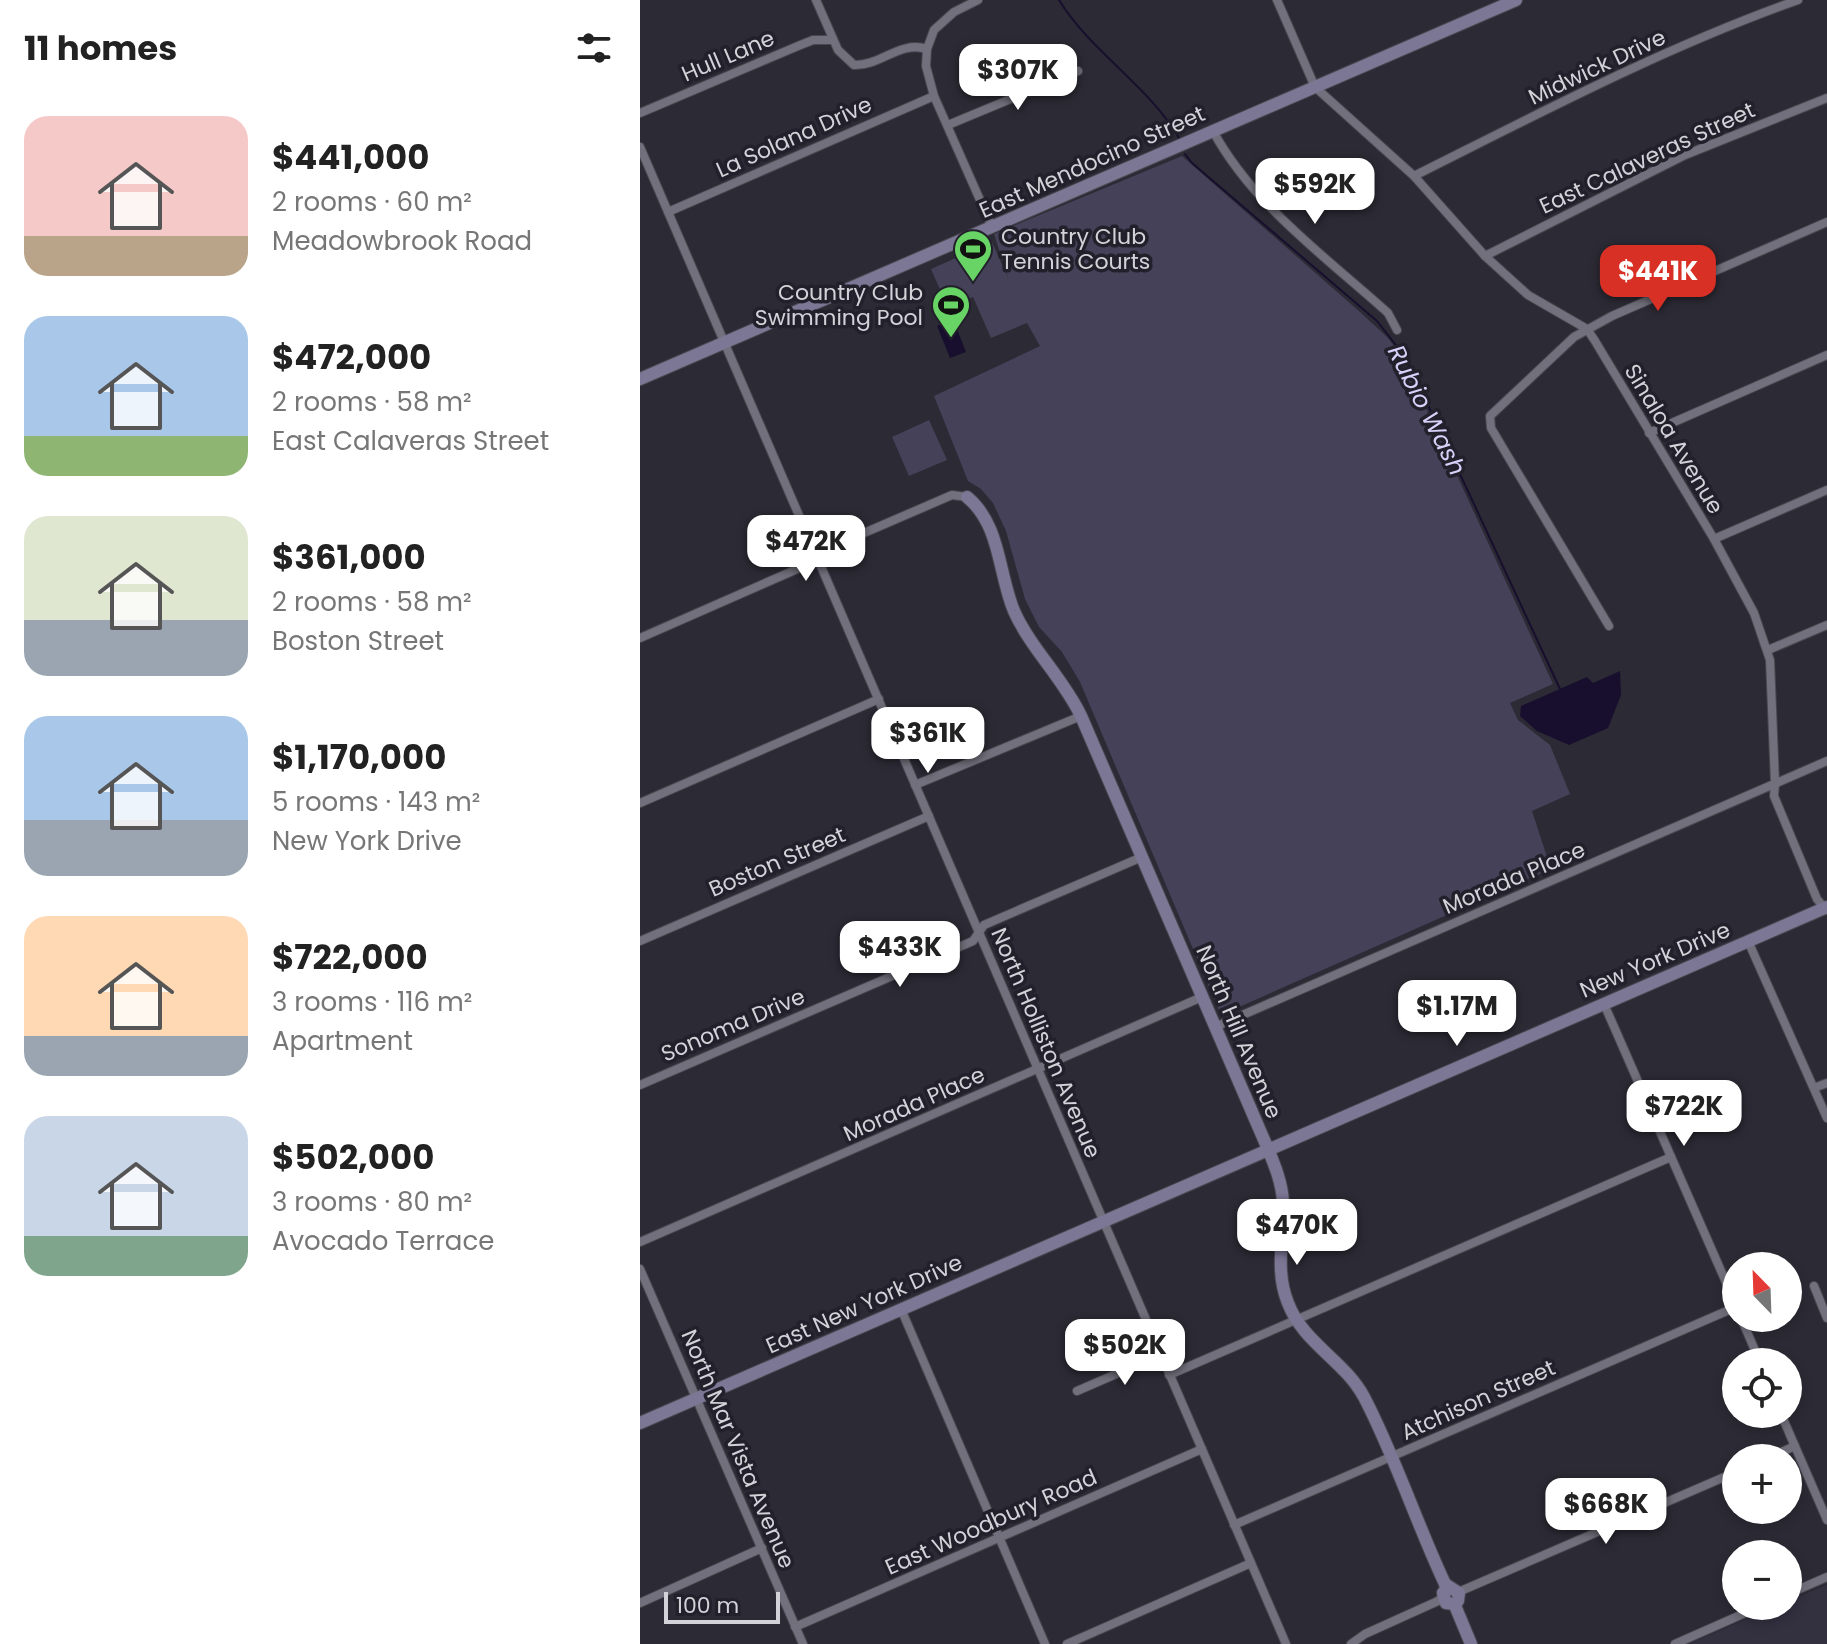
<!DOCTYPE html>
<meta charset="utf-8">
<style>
body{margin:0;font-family:Poppins,sans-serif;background:#f6f6f6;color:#222;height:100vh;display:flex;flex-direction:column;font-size:30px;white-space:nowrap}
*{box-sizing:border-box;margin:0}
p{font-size:26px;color:#767676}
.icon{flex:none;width:44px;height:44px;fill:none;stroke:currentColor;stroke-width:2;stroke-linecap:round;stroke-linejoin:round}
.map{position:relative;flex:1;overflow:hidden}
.sheet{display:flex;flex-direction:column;background:#fff;width:640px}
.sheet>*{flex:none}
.needle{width:52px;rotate:337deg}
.controls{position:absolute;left:1082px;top:1252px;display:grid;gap:16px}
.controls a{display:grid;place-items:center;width:80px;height:80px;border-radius:50%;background:#fff;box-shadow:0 4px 12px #0003;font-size:40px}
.scale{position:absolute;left:24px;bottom:20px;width:116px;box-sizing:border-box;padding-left:8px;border:4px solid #d3d2d8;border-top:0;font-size:22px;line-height:28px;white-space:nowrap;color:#d3d2d8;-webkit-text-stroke:6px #22202a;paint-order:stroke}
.price{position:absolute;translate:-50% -68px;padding:0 18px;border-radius:16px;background:#fff;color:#222;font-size:26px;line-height:52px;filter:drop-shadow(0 2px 4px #0008)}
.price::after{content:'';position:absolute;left:50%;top:48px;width:24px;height:18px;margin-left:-12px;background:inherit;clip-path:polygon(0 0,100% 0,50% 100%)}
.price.current{background:#d93025;color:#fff}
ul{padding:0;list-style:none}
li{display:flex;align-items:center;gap:24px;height:200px;padding:0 24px}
li span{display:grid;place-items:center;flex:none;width:224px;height:160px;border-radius:24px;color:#555}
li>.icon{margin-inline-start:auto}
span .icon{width:96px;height:96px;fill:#fffc;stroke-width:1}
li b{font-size:34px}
h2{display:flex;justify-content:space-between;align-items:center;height:96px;padding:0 24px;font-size:34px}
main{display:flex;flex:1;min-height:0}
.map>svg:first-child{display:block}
.built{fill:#333040}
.green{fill:#454158}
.water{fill:#180f2f}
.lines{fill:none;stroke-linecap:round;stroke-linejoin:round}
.stream{stroke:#180f2f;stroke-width:2}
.street-casing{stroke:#494850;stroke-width:10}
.secondary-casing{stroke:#494850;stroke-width:14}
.street{stroke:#72707c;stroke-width:8}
.secondary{stroke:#7d7796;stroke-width:12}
.labels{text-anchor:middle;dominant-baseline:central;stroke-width:7;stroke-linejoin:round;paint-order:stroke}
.street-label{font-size:22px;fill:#d3d2d8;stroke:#22202a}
.poi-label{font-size:22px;fill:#d3d2d8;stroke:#22202a;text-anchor:start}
.water-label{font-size:24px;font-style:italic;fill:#d7d0f8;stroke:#22202a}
</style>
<main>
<section class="sheet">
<h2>11 homes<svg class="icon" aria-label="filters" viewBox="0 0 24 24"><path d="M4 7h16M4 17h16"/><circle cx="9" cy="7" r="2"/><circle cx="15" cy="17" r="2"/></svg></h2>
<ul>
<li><span style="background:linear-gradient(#f6c9c9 75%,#b9a48a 0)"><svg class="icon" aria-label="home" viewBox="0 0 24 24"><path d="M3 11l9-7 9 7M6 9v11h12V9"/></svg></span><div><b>$441,000</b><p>2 rooms · 60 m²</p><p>Meadowbrook Road</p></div></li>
<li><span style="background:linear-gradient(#a9c7e8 75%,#8fb573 0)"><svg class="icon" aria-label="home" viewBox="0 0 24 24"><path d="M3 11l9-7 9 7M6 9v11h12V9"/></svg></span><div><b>$472,000</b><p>2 rooms · 58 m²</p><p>East Calaveras Street</p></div></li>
<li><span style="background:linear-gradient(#dfe7d0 65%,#9aa5b1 0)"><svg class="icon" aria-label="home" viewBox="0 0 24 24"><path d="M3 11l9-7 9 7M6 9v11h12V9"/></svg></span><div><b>$361,000</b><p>2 rooms · 58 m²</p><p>Boston Street</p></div></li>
<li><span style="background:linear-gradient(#a9c7e8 65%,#9aa5b1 0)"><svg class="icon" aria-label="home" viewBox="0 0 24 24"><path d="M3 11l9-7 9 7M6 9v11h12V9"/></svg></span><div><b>$1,170,000</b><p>5 rooms · 143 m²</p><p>New York Drive</p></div></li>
<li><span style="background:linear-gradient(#ffd9b3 75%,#9aa5b1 0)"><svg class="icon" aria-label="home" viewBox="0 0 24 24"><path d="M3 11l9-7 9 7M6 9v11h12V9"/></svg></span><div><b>$722,000</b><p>3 rooms · 116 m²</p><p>Apartment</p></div></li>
<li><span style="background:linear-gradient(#c9d6e8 75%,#7fa58c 0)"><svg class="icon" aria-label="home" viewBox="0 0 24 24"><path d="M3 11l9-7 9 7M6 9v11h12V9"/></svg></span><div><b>$502,000</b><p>3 rooms · 80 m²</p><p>Avocado Terrace</p></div></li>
</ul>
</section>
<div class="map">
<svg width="1187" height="1644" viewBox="0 0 1187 1644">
<rect width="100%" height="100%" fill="#2c2a34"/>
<!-- built -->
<path class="built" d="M1187,1585V1644H1049L1137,1606H1148V1601Z"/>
<!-- green -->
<g class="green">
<path d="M542,156L720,312L747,337L763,358L913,684L870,703L878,720L910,745L930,794L892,811L911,869L581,1015L440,682L422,652L399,627L385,599L366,531L353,503L341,489L328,481L294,396L400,346L387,323L351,338L333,297L308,308L291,269L352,242L368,278L354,234Z"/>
<path d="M289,420L307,460L269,476L252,437Z"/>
</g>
<!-- water -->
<g class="water">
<path d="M313,319L326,352L310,358L297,326Z"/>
<path d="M980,671L981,695L968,728L929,745L897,731L880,716L881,706L947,677L953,683Z"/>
</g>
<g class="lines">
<!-- stream -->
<g class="stream">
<path d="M419,0C451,52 508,85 539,138"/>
<path d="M545,154L552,163L737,321L766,358L920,689"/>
</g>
<!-- street casing -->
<g class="street-casing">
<g id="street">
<path d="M176,0L198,50L214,65C241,66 260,40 287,49"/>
<path d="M338,0L314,12L294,30L287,49L286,66L294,96L352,227"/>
<path d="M637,0L675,87L774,176L845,256L888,295L947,329L955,341L1074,539L1114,613L1130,660L1135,783L1134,796L1177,899L1186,910"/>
<path d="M0,113L158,46L173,40H193"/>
<path d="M308,125L438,71"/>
<path d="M573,131C613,205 687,258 748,313L757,330"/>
<path d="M0,147L646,1644"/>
<path d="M774,176C900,113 1025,47 1158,0"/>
<path d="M28,212L294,96"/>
<path d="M845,256L1045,155L1187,98"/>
<path d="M1009,433L1187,355"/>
<path d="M1074,539L1187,490"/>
<path d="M969,626L851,428L850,416L934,337L972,316L1187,222"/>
<path d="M0,638L171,563L187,549L312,495L327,497"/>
<path d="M1128,650L1187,625"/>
<path d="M275,785L441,716"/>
<path d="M0,803L239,699"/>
<path d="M0,941L289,816"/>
<path d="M1108,941L1187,1118"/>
<path d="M964,1004L1096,1305"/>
<path d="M575,1027L1187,761"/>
<path d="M0,1085L333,941L344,925L502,857"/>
<path d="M1174,1088L1187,1083"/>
<path d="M0,1242L562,997"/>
<path d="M0,1269L163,1644"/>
<path d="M1174,1286L1187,1318"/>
<path d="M261,1309L405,1644"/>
<path d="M1101,1318L1120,1362"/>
<path d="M529,1375L1031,1157"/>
<path d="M437,1391L520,1355"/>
<path d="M1141,1414L1187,1520"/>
<path d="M1128,1458L1155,1446"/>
<path d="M594,1525L1096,1307"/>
<path d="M823,1590L1096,1472"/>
<path d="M1148,1594L1187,1577"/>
<path d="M0,1603L122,1548"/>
<path d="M155,1627L562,1449"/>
<path d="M427,1644L611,1563"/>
<path d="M711,1644L725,1634L798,1601L803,1596"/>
<path d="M1035,1644L1121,1606"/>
</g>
</g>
<!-- secondary casing -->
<g class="secondary-casing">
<g id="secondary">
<path d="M0,379L876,0"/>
<path d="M327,497C361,525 358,573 374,611C391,649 423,678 441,716L628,1149C635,1166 642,1183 643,1202C645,1237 634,1269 648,1303C663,1343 704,1360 724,1397C755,1456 777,1525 806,1586L805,1591"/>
<path d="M0,1423L1187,907"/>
<path d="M805,1584L819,1593L818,1601L814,1604L806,1603L803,1593L809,1589"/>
<path d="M816,1608L831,1644"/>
</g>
</g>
<!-- street -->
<use href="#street" class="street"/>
<!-- secondary -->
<use href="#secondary" class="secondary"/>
</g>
<!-- icons -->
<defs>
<g id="stadium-pin" transform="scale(2)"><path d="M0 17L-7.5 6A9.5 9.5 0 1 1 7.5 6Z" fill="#68d465" stroke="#22202a"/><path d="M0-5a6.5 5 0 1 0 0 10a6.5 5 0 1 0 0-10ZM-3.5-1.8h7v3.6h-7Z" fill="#111"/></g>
</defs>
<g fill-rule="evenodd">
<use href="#stadium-pin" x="333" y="249"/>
<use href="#stadium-pin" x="311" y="305"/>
</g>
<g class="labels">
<!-- street labels -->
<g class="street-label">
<text transform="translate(88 56) rotate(-23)">Hull Lane</text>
<text transform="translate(957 67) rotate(-25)">Midwick Drive</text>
<text transform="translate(154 137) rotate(-24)">La Solana Drive</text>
<text transform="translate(1007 158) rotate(-25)">East Calaveras Street</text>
<text transform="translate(452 162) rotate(-24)">East Mendocino Street</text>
<text transform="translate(1034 439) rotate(59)">Sinaloa Avenue</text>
<text transform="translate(137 862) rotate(-23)">Boston Street</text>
<text transform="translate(874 878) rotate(-23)">Morada Place</text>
<text transform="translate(1015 960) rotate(-23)">New York Drive</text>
<text transform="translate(93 1025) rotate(-23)">Sonoma Drive</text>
<text transform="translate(599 1032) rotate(67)">North Hill Avenue</text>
<text transform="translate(406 1043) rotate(67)">North Holliston Avenue</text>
<text transform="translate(274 1104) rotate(-24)">Morada Place</text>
<text transform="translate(224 1304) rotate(-24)">East New York Drive</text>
<text transform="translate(838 1400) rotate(-24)">Atchison Street</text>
<text transform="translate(98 1449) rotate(67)">North Mar Vista Avenue</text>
<text transform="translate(351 1522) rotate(-24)">East Woodbury Road</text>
</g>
<!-- poi labels -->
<g class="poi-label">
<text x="361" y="236">Country Club<tspan x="361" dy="25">Tennis Courts</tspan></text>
<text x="283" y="292" text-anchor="end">Country Club<tspan x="283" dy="25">Swimming Pool</tspan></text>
</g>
<!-- water labels -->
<g class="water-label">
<text transform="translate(787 410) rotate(63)">Rubio Wash</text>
</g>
</g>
</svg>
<div class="controls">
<a><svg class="needle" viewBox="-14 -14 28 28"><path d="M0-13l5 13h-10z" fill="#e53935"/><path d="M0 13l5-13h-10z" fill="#767676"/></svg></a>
<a><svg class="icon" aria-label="locate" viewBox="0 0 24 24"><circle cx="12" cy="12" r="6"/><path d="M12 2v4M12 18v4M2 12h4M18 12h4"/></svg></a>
<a>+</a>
<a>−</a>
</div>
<div class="scale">100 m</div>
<b class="price" style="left:378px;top:112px">$307K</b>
<b class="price" style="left:675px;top:226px">$592K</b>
<b class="price current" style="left:1018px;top:313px">$441K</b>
<b class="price" style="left:166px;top:583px">$472K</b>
<b class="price" style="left:288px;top:775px">$361K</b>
<b class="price" style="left:260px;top:989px">$433K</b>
<b class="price" style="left:817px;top:1048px">$1.17M</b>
<b class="price" style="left:1044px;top:1148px">$722K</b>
<b class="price" style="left:657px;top:1267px">$470K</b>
<b class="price" style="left:485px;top:1387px">$502K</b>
<b class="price" style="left:966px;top:1546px">$668K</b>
</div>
</main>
